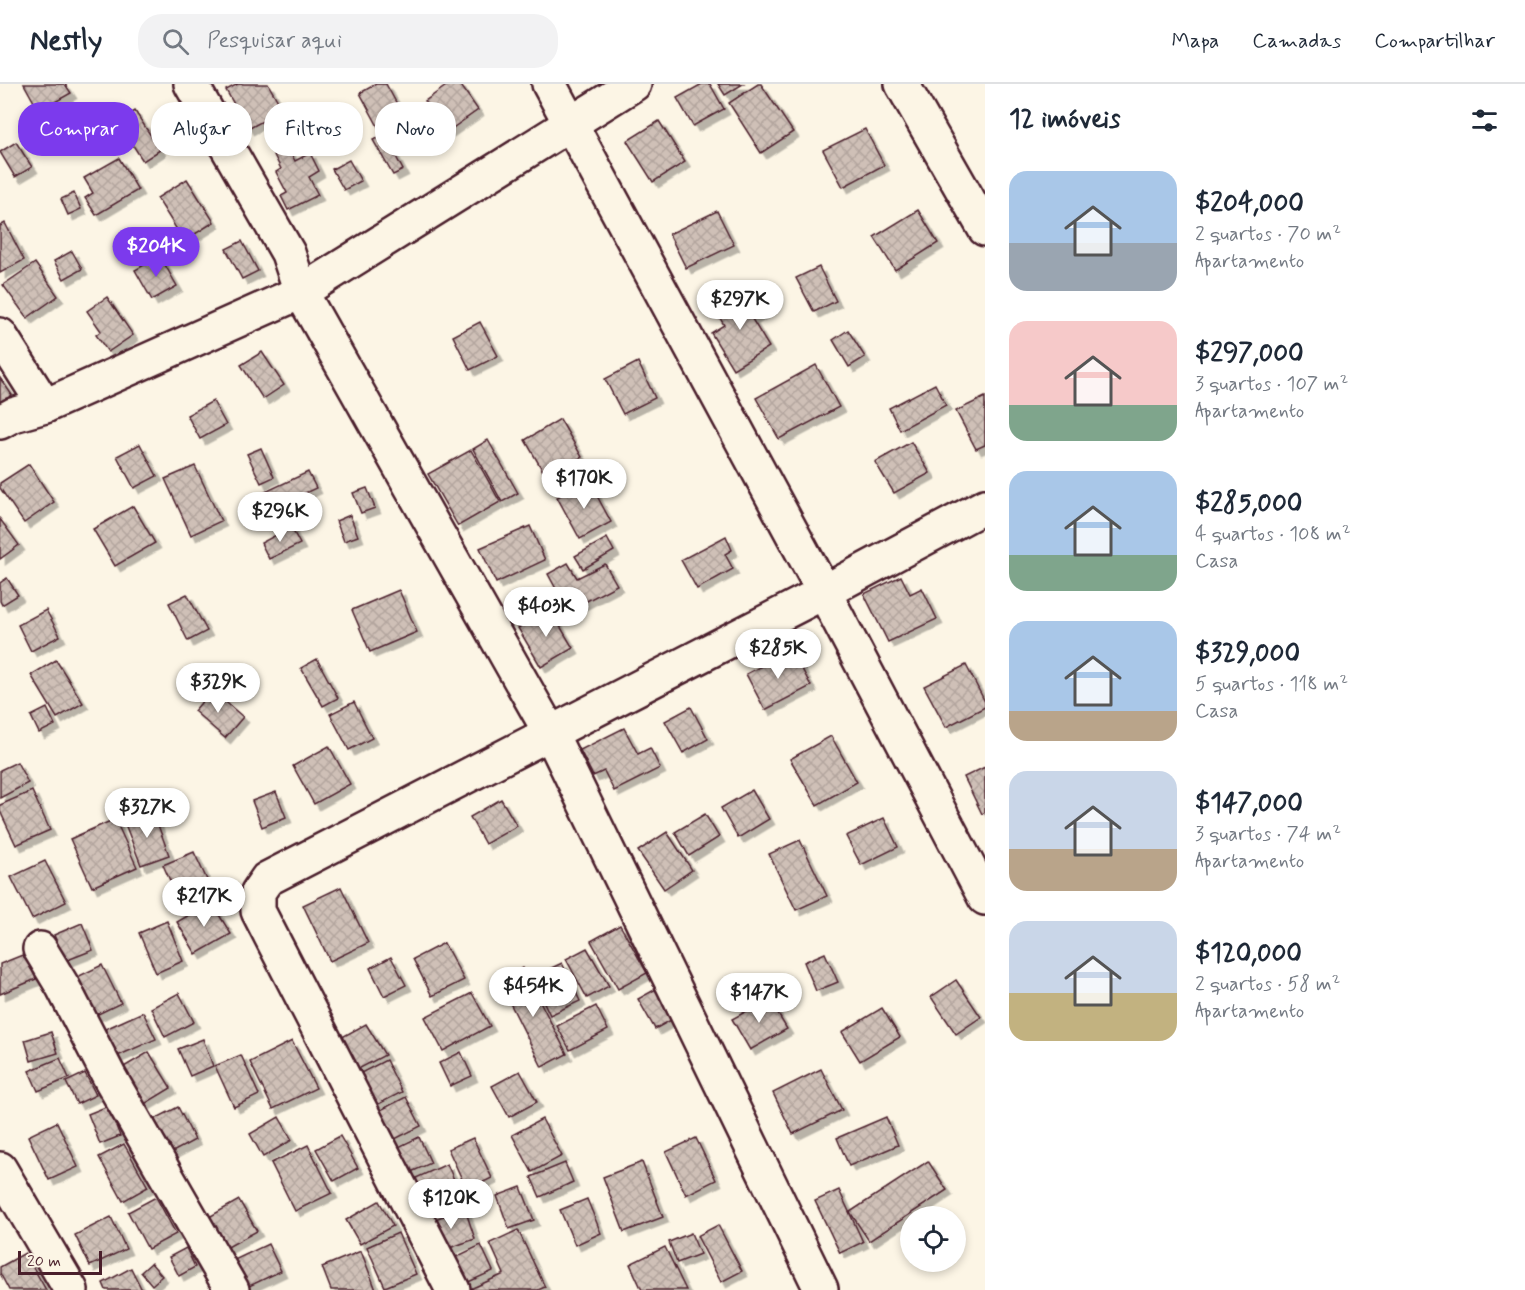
<!DOCTYPE html>
<html lang="pt">
<meta charset="utf-8">
<style>
body{margin:0;font-family:Mynerve,sans-serif;background:#f2f2f3;color:#1f2937;height:100vh;display:flex;flex-direction:column;font-size:22px;white-space:nowrap}
*{box-sizing:border-box;margin:0}
p{font-size:20px;color:#747a83}
.icon{flex:none;width:33px;height:33px;fill:none;stroke:currentColor;stroke-width:2;stroke-linecap:round;stroke-linejoin:round}
.map{position:relative;flex:1;overflow:hidden}
.panel{display:flex;flex-direction:column;background:#fff;width:540px}
.panel>*{flex:none}
.guide{position:absolute;left:18px;top:18px;width:570px;height:54px;display:flex;gap:12px}
.buttons{position:absolute;left:900px;top:1122px;display:grid;gap:12px}
.buttons a{display:grid;place-items:center;width:66px;height:66px;border-radius:50%;background:#fff;box-shadow:0 3px 9px #0003;font-size:30px}
.scale{position:absolute;left:18px;bottom:15px;width:84px;box-sizing:border-box;padding-left:6px;border:3px solid #4a1f2b;border-top:0;font-size:16px;line-height:21px;white-space:nowrap;color:#4a1f2b;-webkit-text-stroke:4px #fcf5e5;paint-order:stroke}
.price{position:absolute;translate:-50% -51px;padding:0 14px;border-radius:21px;background:#fff;color:#222;font-size:20px;line-height:39px;filter:drop-shadow(0 2px 3px #0008)}
.price::after{content:'';position:absolute;left:50%;top:36px;width:18px;height:14px;margin-left:-9px;background:inherit;clip-path:polygon(0 0,100% 0,50% 100%)}
.price.selected{background:#7c3aed;color:#fff}
ul{padding:0;list-style:none}
li{display:flex;align-items:center;gap:18px;height:150px;padding:0 24px}
li span{display:grid;place-items:center;flex:none;width:168px;height:120px;border-radius:18px;color:#555}
li>.icon{margin-inline-start:auto}
span .icon{width:72px;height:72px;fill:#fffc;stroke-width:1}
li b{font-size:26px}
h2{display:flex;justify-content:space-between;align-items:center;height:72px;padding:0 24px;font-size:26px}
.chip{padding:0 21px;border-radius:24px;background:#fff;box-shadow:0 3px 9px #0003;font-size:21px;line-height:54px}
.chip.selected{background:#7c3aed;color:#fff}
header{display:flex;align-items:center;gap:36px;box-sizing:border-box;height:84px;padding:0 30px;background:#fff;border-bottom:2px solid #e0e1e3}
header strong{font-size:28px}
nav{display:flex;gap:33px;margin-inline-start:auto;font-size:21px}
.search{width:420px;height:54px;background:#f2f2f3;display:flex;align-items:center;gap:15px;box-sizing:border-box;padding:0 21px;border-radius:24px;color:#747a83;font-size:22px}
main{display:flex;flex:1;min-height:0}
.map>svg:first-child{display:block}
.building{fill:url(#building-cross-hatch);stroke:#4a1f2b;stroke-width:1.5;filter:url(#shadow)}
.lines{fill:none;stroke-linecap:round;stroke-linejoin:round}
.minor-casing{stroke:#4a1f2b;stroke-width:38}
.minor{stroke:#fcf5e5;stroke-width:33}
</style>
<header>
<strong>Nestly</strong>
<div class="search"><svg class="icon" aria-label="search" viewBox="0 0 24 24"><circle cx="10" cy="10" r="6"/><path d="M15 15l6 6"/></svg>Pesquisar aqui</div>
<nav><a>Mapa</a><a>Camadas</a><a>Compartilhar</a></nav>
</header>
<main>
<div class="map">
<svg width="985" height="1206" viewBox="0 0 985 1206">
<defs>
<pattern id="building-cross-hatch" width="8" height="8" patternUnits="userSpaceOnUse" patternTransform="scale(1.5)"><rect width="8" height="8" fill="#cfc0b7"/><path d="M0 0l8 8M0 8l8-8" fill="none" stroke="#b3a59e"/></pattern>
<filter id="shadow"><feDropShadow dx="5.5" dy="5.5" stdDeviation="0" flood-color="#0004"/></filter>
</defs>
<rect width="100%" height="100%" fill="#fcf5e5"/>
<filter id="ink" filterUnits="userSpaceOnUse"><feTurbulence type="fractalNoise" baseFrequency=".0167" numOctaves="2"/><feDisplacementMap in="SourceGraphic" scale="12" xChannelSelector="R" yChannelSelector="G"/><feConvolveMatrix kernelMatrix="1 2 1 2 8 2 1 2 1" color-interpolation-filters="sRGB"/></filter>
<g filter="url(#ink)">
<!-- building -->
<g class="building">
<path d="M24,0H65L71,9L39,27Z"/>
<path d="M238,0H268L283,26L248,45L226,6Z"/>
<path d="M376,0H386L404,33L380,46L360,9Z"/>
<path d="M449,0H460L478,26L447,48L425,17Z"/>
<path d="M702,0H710L724,25L693,42L677,14Z"/>
<path d="M718,0H743L725,11Z"/>
<path d="M758,0H761L793,48L761,69L729,19Z"/>
<path d="M135,27L160,66L143,77L118,38Z"/>
<path d="M81,28L96,54L75,67L59,41Z"/>
<path d="M659,37L685,78L653,98L627,57Z"/>
<path d="M865,45L884,81L843,103L823,66Z"/>
<path d="M384,50L403,86L393,91L373,56Z"/>
<path d="M16,58L32,83L15,93L0,68Z"/>
<path d="M286,60L295,77L310,69L319,87L309,93L318,111L288,126L281,112L287,109L276,88L281,85L272,67Z"/>
<path d="M119,74L138,106L96,131L85,114L93,109L84,94Z"/>
<path d="M349,76L361,97L344,106L332,85Z"/>
<path d="M187,95L214,138L184,157L157,114Z"/>
<path d="M74,109L81,125L68,131L61,115Z"/>
<path d="M918,126L938,159L895,186L874,153Z"/>
<path d="M717,127L734,161L686,184L669,150Z"/>
<path d="M5,139L24,176L0,189V142Z"/>
<path d="M242,157L258,187L242,195L226,165Z"/>
<path d="M72,167L82,185L64,195L54,177Z"/>
<path d="M160,172L177,202L152,216L135,186Z"/>
<path d="M35,179L58,212L27,234L3,201Z"/>
<path d="M819,183L836,217L814,228L796,194Z"/>
<path d="M752,208L764,227L752,235L769,263L733,285L711,249L724,241L717,229Z"/>
<path d="M107,213L133,251L108,268L96,251L101,247L87,227Z"/>
<path d="M480,238L498,272L470,286L453,252Z"/>
<path d="M848,246L865,273L849,283L833,256Z"/>
<path d="M262,268L284,301L263,315L241,281Z"/>
<path d="M638,278L655,314L623,330L605,295Z"/>
<path d="M816,281L839,323L779,355L756,314Z"/>
<path d="M0,294L12,311L0,319Z"/>
<path d="M935,300L946,321L900,346L889,324Z"/>
<path d="M985,313V361L976,365L956,327Z"/>
<path d="M213,317L226,341L200,355L187,331Z"/>
<path d="M560,335L582,373L547,394L525,356Z"/>
<path d="M488,356L518,409L502,418L473,365Z"/>
<path d="M911,358L930,389L894,409L875,378Z"/>
<path d="M140,360L157,392L134,404L117,372Z"/>
<path d="M261,364L274,393L261,399L247,370Z"/>
<path d="M471,366L500,418L458,442L428,390Z"/>
<path d="M29,380L54,418L24,439L0,404V399Z"/>
<path d="M195,382L221,437L191,451L165,395Z"/>
<path d="M308,388L316,404L271,425L263,409Z"/>
<path d="M589,397L611,438L580,455L557,413Z"/>
<path d="M367,404L375,424L361,429L353,409Z"/>
<path d="M133,422L155,459L115,482L93,445Z"/>
<path d="M350,431L358,452L344,457L336,437Z"/>
<path d="M0,435L19,461L0,475Z"/>
<path d="M530,442L545,476L496,499L480,464Z"/>
<path d="M291,443L300,460L269,475L261,459Z"/>
<path d="M726,452L732,466L725,470L733,485L697,505L681,476Z"/>
<path d="M607,454L614,467L583,485L575,472Z"/>
<path d="M568,479L577,494L605,480L617,501L568,527L548,490Z"/>
<path d="M901,492L910,510L922,504L937,535L888,558L864,510Z"/>
<path d="M7,494L18,511L2,521L0,517V499Z"/>
<path d="M399,506L417,548L370,568L352,526Z"/>
<path d="M187,510L207,547L188,557L169,519Z"/>
<path d="M550,525L573,564L541,583L518,544Z"/>
<path d="M46,526L60,552L31,567L18,541Z"/>
<path d="M792,566L811,602L765,626L746,590Z"/>
<path d="M317,575L338,614L323,622L301,584Z"/>
<path d="M56,576L83,619L57,634L31,591Z"/>
<path d="M966,581L985,618V623L946,643L924,602Z"/>
<path d="M212,606L243,633L225,654L194,627Z"/>
<path d="M354,618L372,654L349,666L330,630Z"/>
<path d="M691,623L708,655L683,669L665,637Z"/>
<path d="M47,624L55,641L39,649L31,632Z"/>
<path d="M624,644L638,670L650,664L660,684L614,707L604,687L593,692L580,666Z"/>
<path d="M831,652L857,698L817,721L790,675Z"/>
<path d="M329,662L350,700L314,720L293,682Z"/>
<path d="M17,678L28,699L0,714V686Z"/>
<path d="M985,683V728L982,730L964,693Z"/>
<path d="M752,706L769,735L738,754L721,724Z"/>
<path d="M32,707L50,746L16,761L0,727V721Z"/>
<path d="M276,708L286,733L262,743L252,717Z"/>
<path d="M501,715L517,742L485,760L470,733Z"/>
<path d="M154,730L169,771L141,781L125,740Z"/>
<path d="M705,730L719,753L689,772L675,748Z"/>
<path d="M884,734L898,763L861,781L846,752Z"/>
<path d="M115,735L137,783L92,803L70,755Z"/>
<path d="M667,748L692,786L664,805L638,767Z"/>
<path d="M800,756L827,812L796,826L769,770Z"/>
<path d="M194,768L208,798L177,812L163,781Z"/>
<path d="M45,777L66,818L32,835L11,793Z"/>
<path d="M341,803L368,859L330,877L303,821Z"/>
<path d="M211,818L231,850L196,870L177,838Z"/>
<path d="M167,837L183,877L156,889L139,849Z"/>
<path d="M82,839L93,866L65,877L54,851Z"/>
<path d="M620,841L647,889L618,905L591,857Z"/>
<path d="M444,859L464,896L432,912L413,875Z"/>
<path d="M587,864L609,902L587,914L566,875Z"/>
<path d="M825,869L838,898L816,907L804,878Z"/>
<path d="M25,870L36,895L0,910V880Z"/>
<path d="M391,873L406,901L384,912L370,884Z"/>
<path d="M562,879L580,917L550,931L532,893Z"/>
<path d="M102,881L121,919L90,934L71,896Z"/>
<path d="M523,884L567,970L542,983L499,897Z"/>
<path d="M956,896L981,933L956,950L931,913Z"/>
<path d="M656,905L673,935L655,945L638,915Z"/>
<path d="M179,909L194,938L165,953L151,924Z"/>
<path d="M472,909L490,942L443,967L425,933Z"/>
<path d="M769,915L787,945L750,966L732,935Z"/>
<path d="M596,922L608,946L570,966L557,942Z"/>
<path d="M882,924L900,953L860,977L842,948Z"/>
<path d="M143,928L156,955L113,974L101,947Z"/>
<path d="M366,940L385,971L345,992L333,958Z"/>
<path d="M51,948L58,969L31,977L25,956Z"/>
<path d="M203,955L213,982L190,992L178,965Z"/>
<path d="M292,957L316,1004L273,1025L250,978Z"/>
<path d="M149,968L171,1004L143,1021L122,984Z"/>
<path d="M461,968L472,992L450,1002L439,979Z"/>
<path d="M241,971L259,1011L234,1023L215,982Z"/>
<path d="M60,974L69,994L38,1007L29,987Z"/>
<path d="M386,976L402,1008L369,1025L353,993Z"/>
<path d="M821,985L842,1026L793,1050L773,1009Z"/>
<path d="M520,987L537,1018L509,1033L492,1002Z"/>
<path d="M85,989L96,1011L77,1020L66,998Z"/>
<path d="M406,1013L421,1042L385,1060L371,1031Z"/>
<path d="M108,1022L120,1052L100,1060L88,1030Z"/>
<path d="M178,1023L195,1056L167,1071L149,1038Z"/>
<path d="M279,1033L292,1056L263,1073L250,1050Z"/>
<path d="M886,1033L898,1061L849,1082L837,1054Z"/>
<path d="M542,1035L562,1072L532,1088L512,1051Z"/>
<path d="M57,1038L78,1083L49,1096L28,1052Z"/>
<path d="M340,1052L358,1084L334,1097L316,1065Z"/>
<path d="M419,1053L431,1079L396,1095L384,1070Z"/>
<path d="M473,1054L492,1094L467,1106L448,1065Z"/>
<path d="M696,1054L716,1096L686,1111L666,1068Z"/>
<path d="M124,1060L148,1103L123,1117L99,1073Z"/>
<path d="M308,1061L332,1109L295,1127L271,1079Z"/>
<path d="M928,1077L947,1106L869,1157L850,1128Z"/>
<path d="M642,1078L663,1133L624,1148L603,1093Z"/>
<path d="M565,1079L573,1098L540,1113L531,1093Z"/>
<path d="M447,1080L460,1109L421,1126L407,1098Z"/>
<path d="M521,1103L534,1136L509,1145L497,1112Z"/>
<path d="M839,1106L863,1158L840,1169L815,1117Z"/>
<path d="M156,1113L176,1150L148,1165L128,1128Z"/>
<path d="M587,1115L601,1149L575,1161L560,1126Z"/>
<path d="M239,1116L257,1147L226,1164L209,1133Z"/>
<path d="M379,1117L393,1142L360,1160L346,1136Z"/>
<path d="M465,1125L475,1155L438,1168L428,1137Z"/>
<path d="M111,1133L126,1165L90,1182L75,1151Z"/>
<path d="M718,1141L742,1187L721,1198L697,1152Z"/>
<path d="M518,1146L545,1203L538,1206H468L504,1190L490,1159Z"/>
<path d="M398,1149L416,1190L385,1203L367,1163Z"/>
<path d="M691,1149L700,1170L677,1179L669,1158Z"/>
<path d="M268,1160L281,1187L243,1205L230,1178Z"/>
<path d="M481,1161L493,1187L455,1204L443,1179Z"/>
<path d="M665,1163L686,1206H642L630,1180Z"/>
<path d="M186,1164L195,1183L179,1192L169,1173Z"/>
<path d="M361,1167L376,1206H331L322,1183Z"/>
<path d="M25,1169L46,1206H9L0,1189V1183Z"/>
<path d="M151,1179L162,1192L152,1201L141,1188Z"/>
<path d="M131,1184L142,1206H106L103,1199Z"/>
</g>
<g class="lines">
<!-- minor casing -->
<g class="minor-casing">
<g id="minor">
<path d="M191,0L288,169L301,208L551,650L821,1205"/>
<path d="M549,0L824,508L985,814"/>
<path d="M902,0L985,145"/>
<path d="M0,251L45,322L301,208L634,0"/>
<path d="M0,338L13,331L45,322"/>
<path d="M40,865L63,903L110,994L232,1206"/>
<path d="M0,1085L71,1206"/>
<path d="M453,1206L258,827V808L267,795L824,508L985,422"/>
</g>
</g>
<!-- minor -->
<use href="#minor" class="minor"/>
</g>
</g>
</svg>
<div class="buttons">
<a><svg class="icon" aria-label="locate" viewBox="0 0 24 24"><circle cx="12" cy="12" r="6"/><path d="M12 2v4M12 18v4M2 12h4M18 12h4"/></svg></a>
</div>
<div class="scale">20 m</div>
<b class="price selected" style="left:156px;top:194px">$204K</b>
<b class="price" style="left:740px;top:247px">$297K</b>
<b class="price" style="left:584px;top:426px">$170K</b>
<b class="price" style="left:280px;top:459px">$296K</b>
<b class="price" style="left:546px;top:554px">$403K</b>
<b class="price" style="left:778px;top:596px">$285K</b>
<b class="price" style="left:218px;top:630px">$329K</b>
<b class="price" style="left:147px;top:755px">$327K</b>
<b class="price" style="left:204px;top:844px">$217K</b>
<b class="price" style="left:533px;top:934px">$454K</b>
<b class="price" style="left:759px;top:940px">$147K</b>
<b class="price" style="left:451px;top:1146px">$120K</b>
<div class="guide">
<a class="chip selected">Comprar</a>
<a class="chip">Alugar</a>
<a class="chip">Filtros</a>
<a class="chip">Novo</a>
</div>
</div>
<section class="panel">
<h2>12 imóveis<svg class="icon" aria-label="filters" viewBox="0 0 24 24"><path d="M4 7h16M4 17h16"/><circle cx="9" cy="7" r="2"/><circle cx="15" cy="17" r="2"/></svg></h2>
<ul>
<li><span style="background:linear-gradient(#a9c7e8 60%,#9aa5b1 0)"><svg class="icon" aria-label="home" viewBox="0 0 24 24"><path d="M3 11l9-7 9 7M6 9v11h12V9"/></svg></span><div><b>$204,000</b><p>2 quartos · 70 m²</p><p>Apartamento</p></div></li>
<li><span style="background:linear-gradient(#f6c9c9 70%,#7fa58c 0)"><svg class="icon" aria-label="home" viewBox="0 0 24 24"><path d="M3 11l9-7 9 7M6 9v11h12V9"/></svg></span><div><b>$297,000</b><p>3 quartos · 107 m²</p><p>Apartamento</p></div></li>
<li><span style="background:linear-gradient(#a9c7e8 70%,#7fa58c 0)"><svg class="icon" aria-label="home" viewBox="0 0 24 24"><path d="M3 11l9-7 9 7M6 9v11h12V9"/></svg></span><div><b>$285,000</b><p>4 quartos · 108 m²</p><p>Casa</p></div></li>
<li><span style="background:linear-gradient(#a9c7e8 75%,#b9a48a 0)"><svg class="icon" aria-label="home" viewBox="0 0 24 24"><path d="M3 11l9-7 9 7M6 9v11h12V9"/></svg></span><div><b>$329,000</b><p>5 quartos · 118 m²</p><p>Casa</p></div></li>
<li><span style="background:linear-gradient(#c9d6e8 65%,#b9a48a 0)"><svg class="icon" aria-label="home" viewBox="0 0 24 24"><path d="M3 11l9-7 9 7M6 9v11h12V9"/></svg></span><div><b>$147,000</b><p>3 quartos · 74 m²</p><p>Apartamento</p></div></li>
<li><span style="background:linear-gradient(#c9d6e8 60%,#c2b280 0)"><svg class="icon" aria-label="home" viewBox="0 0 24 24"><path d="M3 11l9-7 9 7M6 9v11h12V9"/></svg></span><div><b>$120,000</b><p>2 quartos · 58 m²</p><p>Apartamento</p></div></li>
</ul>
</section>
</main>
